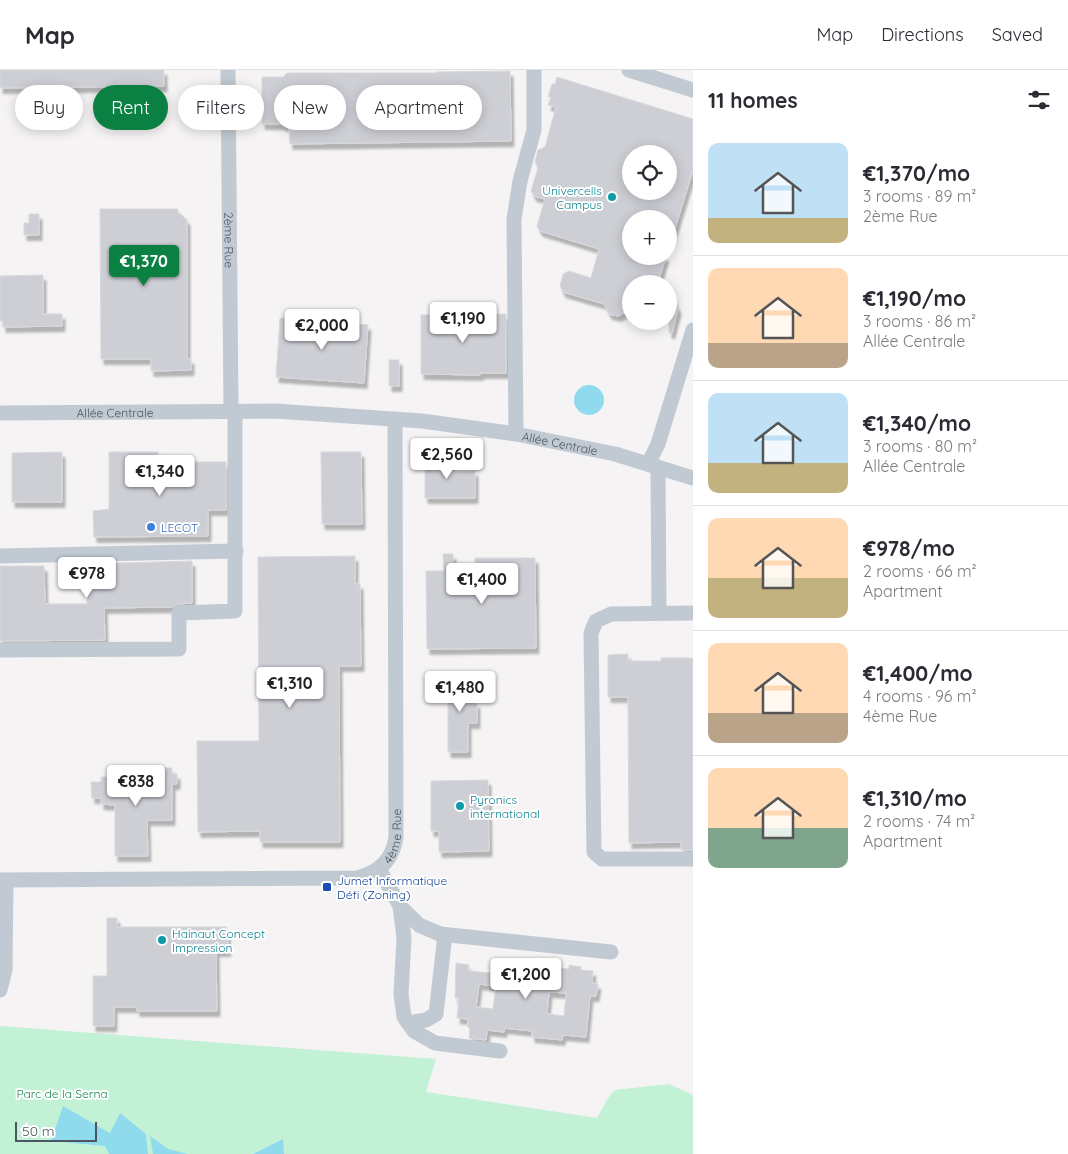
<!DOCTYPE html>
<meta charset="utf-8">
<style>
body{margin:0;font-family:Quicksand,sans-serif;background:#f2f2f3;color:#2b2b33;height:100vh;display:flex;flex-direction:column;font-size:19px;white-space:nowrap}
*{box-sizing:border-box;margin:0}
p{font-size:16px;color:#7c7c81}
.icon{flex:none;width:28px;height:28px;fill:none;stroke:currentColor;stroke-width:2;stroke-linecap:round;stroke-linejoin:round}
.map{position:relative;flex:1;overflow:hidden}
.drawer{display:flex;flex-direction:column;background:#fff;width:375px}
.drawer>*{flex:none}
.hud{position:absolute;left:15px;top:15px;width:475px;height:45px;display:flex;gap:10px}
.fabs{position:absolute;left:622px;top:75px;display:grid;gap:10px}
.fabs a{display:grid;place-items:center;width:55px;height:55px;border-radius:50%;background:#fff;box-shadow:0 2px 12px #0003;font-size:25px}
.scale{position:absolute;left:15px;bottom:12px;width:82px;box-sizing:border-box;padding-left:5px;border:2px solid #4a5661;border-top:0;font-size:14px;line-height:18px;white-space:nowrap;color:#4a5661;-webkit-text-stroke:4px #fff;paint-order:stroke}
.price{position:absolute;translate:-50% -42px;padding:0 11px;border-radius:5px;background:#fff;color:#222;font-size:16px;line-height:32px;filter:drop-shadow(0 1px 2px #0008)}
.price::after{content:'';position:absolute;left:50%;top:30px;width:15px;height:11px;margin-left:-8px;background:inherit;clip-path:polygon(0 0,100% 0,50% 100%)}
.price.on{background:#0b8043;color:#fff}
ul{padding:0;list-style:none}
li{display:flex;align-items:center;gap:15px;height:125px;padding:0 15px}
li+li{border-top:1px solid #e1e1e2}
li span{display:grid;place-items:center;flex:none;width:140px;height:100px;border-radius:10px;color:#555}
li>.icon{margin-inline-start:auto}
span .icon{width:60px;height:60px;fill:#fffc;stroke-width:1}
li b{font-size:21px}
h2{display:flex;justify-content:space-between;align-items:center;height:60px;padding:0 15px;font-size:21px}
.tag{padding:0 18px;border-radius:22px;background:#fff;box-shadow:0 2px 12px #0003;font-size:18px;line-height:45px}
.tag.on{background:#0b8043;color:#fff}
header{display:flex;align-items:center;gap:30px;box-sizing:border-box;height:70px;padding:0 25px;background:#fff;border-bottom:1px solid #e1e1e2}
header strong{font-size:24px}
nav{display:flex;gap:28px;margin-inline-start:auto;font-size:18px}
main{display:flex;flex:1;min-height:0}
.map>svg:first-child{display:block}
.green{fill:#c3f1d5}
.water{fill:#90daee}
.building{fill:#cdcfd5;stroke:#d7d9de;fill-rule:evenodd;filter:url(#shadow)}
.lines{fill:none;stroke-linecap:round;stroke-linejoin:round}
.minor{stroke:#c1cad2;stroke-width:15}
.culture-dot{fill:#0f9aa8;stroke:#fff;stroke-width:2}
.shop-dot{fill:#3f7fe0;stroke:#fff;stroke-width:2}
.transit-dot{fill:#1a4fb4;stroke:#fff;stroke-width:2}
.labels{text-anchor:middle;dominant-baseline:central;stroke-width:4;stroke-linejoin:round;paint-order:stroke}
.culture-label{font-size:12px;fill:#0d838f;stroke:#fff;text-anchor:start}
.street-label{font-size:12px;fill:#4a5661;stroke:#fff}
.shop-label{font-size:12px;fill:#366cbe;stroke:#fff;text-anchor:start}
.transit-label{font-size:12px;fill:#164399;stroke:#fff;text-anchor:start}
.park-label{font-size:12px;fill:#17864f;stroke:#fff}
</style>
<header>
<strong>Map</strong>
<nav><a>Map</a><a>Directions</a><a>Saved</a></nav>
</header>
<main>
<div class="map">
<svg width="693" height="1084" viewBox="0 0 693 1084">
<defs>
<filter id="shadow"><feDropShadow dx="3" dy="5.5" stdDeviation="1" flood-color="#0004"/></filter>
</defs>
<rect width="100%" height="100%" fill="#f5f3f3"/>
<!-- green -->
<path class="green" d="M0,956L436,989L426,1022L597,1048L608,1028L615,1020L669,1014L693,1025V1084H0Z"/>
<!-- water -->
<g class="water">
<circle cx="589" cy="330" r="15"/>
<path d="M63,1036L110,1063L120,1043L146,1064L148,1084H109L105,1076L51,1071Z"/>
<path d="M150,1066L168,1079L188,1084H153Z"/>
<path d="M283,1069L284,1084H253Z"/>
</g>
<!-- building -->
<g class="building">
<path d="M0,0H164V16L0,18Z"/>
<path d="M510,1L511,71L290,74L289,58L281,54H262V7H283L287,3H436V2Z"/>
<path d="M557,7L693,49V100L671,171H669V149H631V186H666L658,212L651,210L650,214H631V243L627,241L618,246L609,244L604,234L563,222L560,216L563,204L569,201L591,208L599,179L540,161L537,156L545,129L534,126L531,121L538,98L535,92L538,80L545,77L556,37L548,35L551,27H548L552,14H555ZM631,84H669V121H631Z"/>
<path d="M100,139H178V142L187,150V289H191V300L151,301V289H101Z"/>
<path d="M29,144H39V165H24V153H29Z"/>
<path d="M43,205V244H62V256L3,257V251H0V206Z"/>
<path d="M669,219L678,239L672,263H669Z"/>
<path d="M506,244V303H481L480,305L421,304V245Z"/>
<path d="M280,248L368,255L364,313L276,307Z"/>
<rect x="389" y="290" width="10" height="26"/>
<path d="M62,382V432H12V383Z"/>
<path d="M109,382H158V392H226V440H208V466L94,467L93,441L109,439Z"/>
<path d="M321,382H361L362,454H322Z"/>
<path d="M425,387H451V402L475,401V428H425Z"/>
<path d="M443,484H453V501L475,500V488H535L536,578L427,579L426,501H444Z"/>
<path d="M355,486V514H360L361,596H339L340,772H260V761L198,762L197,671H259L258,487Z"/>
<path d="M192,491V533L178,534L172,537L104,538L105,570L0,571V496H44L45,534H87V494Z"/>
<path d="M628,584V591H661V588H693V780H681V772L629,773L628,627H608V585Z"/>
<path d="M468,603V632L477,633V653H468V682H448V604Z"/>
<path d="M156,698H172V704H177V714H172V750H147L148,786H115V735L101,734V728H92L91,712H101V707H156Z"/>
<path d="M488,710L489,781L439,782V761H431V711Z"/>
<path d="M107,848H117V857H227L228,881H216L217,941H137V937H114V956H93V906H107Z"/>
<path d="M456,893L469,895L468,901L491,903V897L509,899L510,893L569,899V895L581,897V900L593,901L592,913L598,914L596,926H590L586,967L563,965L562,970L532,967V961L504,958V962L487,960L486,970L469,968L470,958H468V949L457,948L459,928H455ZM479,914L496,916L493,939L476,937ZM549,922L566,923L564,946L547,944Z"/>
</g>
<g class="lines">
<!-- minor -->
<g class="minor">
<path id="s1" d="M228,0L231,340"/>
<path d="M629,0L693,20"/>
<path id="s2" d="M0,343L275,341L422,351L516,364L615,384L693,408"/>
<path d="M516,364L514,149L520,111L534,60V0"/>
<path d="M648,394L658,374L693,260"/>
<path d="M658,397L659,543"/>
<path d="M0,486L236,481"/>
<path d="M693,543L611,544L596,551L591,563L594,782L602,789H693"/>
<path d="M0,580L179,579V543L235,541V340"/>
<path d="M379,799L400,836L419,855L440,864L611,882"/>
<path id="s3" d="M0,810L356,808C379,803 393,790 396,767L395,349"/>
<path d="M400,836L404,868L401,924L404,947L414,961L435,973L500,981"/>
<path d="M0,920L5,900L6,810"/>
<path d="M408,953L426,950L436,944L445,865"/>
</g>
</g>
<!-- markers -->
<g class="culture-dot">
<circle cx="612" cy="127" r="5"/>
<circle cx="460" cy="736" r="5"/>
<circle cx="162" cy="870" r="5"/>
</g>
<circle class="shop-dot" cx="151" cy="457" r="5"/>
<rect class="transit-dot" x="322" y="812" width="10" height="10" rx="2.5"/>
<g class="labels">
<!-- culture labels -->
<g class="culture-label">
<text x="602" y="120" text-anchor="end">Univercells<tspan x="602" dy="14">Campus</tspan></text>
<text x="470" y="729">Pyronics<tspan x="470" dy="14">international</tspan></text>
<text x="172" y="863">Hainaut Concept<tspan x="172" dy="14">Impression</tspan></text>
</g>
<!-- street labels -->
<g class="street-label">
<text stroke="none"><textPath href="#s1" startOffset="170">2ème Rue</textPath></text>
<text stroke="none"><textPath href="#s2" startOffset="115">Allée Centrale</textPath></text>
<text stroke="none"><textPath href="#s2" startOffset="562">Allée Centrale</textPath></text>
<text stroke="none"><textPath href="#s3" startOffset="418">4ème Rue</textPath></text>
</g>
<!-- shop labels -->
<g class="shop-label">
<text x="161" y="457">LECOT</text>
</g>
<!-- transit labels -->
<g class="transit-label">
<text x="337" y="810">Jumet Informatique<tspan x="337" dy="14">Défi (Zoning)</tspan></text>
</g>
<!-- park labels -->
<g class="park-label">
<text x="62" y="1023">Parc de la Serna</text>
</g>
</g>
</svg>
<div class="fabs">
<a><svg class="icon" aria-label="locate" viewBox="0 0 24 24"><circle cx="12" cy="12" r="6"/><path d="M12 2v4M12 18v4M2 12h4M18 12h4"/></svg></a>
<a>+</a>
<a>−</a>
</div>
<div class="scale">50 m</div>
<b class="price on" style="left:144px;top:217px">€1,370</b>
<b class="price" style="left:463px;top:274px">€1,190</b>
<b class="price" style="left:322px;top:281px">€2,000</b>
<b class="price" style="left:447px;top:410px">€2,560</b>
<b class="price" style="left:160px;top:427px">€1,340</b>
<b class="price" style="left:87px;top:529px">€978</b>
<b class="price" style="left:482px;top:535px">€1,400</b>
<b class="price" style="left:290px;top:639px">€1,310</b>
<b class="price" style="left:460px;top:643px">€1,480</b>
<b class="price" style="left:136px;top:737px">€838</b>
<b class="price" style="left:526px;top:930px">€1,200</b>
<div class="hud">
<a class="tag">Buy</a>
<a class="tag on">Rent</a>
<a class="tag">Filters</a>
<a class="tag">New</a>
<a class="tag">Apartment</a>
</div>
</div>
<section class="drawer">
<h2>11 homes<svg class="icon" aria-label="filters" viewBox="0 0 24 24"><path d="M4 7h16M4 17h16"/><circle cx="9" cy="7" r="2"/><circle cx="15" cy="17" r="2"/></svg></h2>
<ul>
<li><span style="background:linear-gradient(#bfe0f5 75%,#c2b280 0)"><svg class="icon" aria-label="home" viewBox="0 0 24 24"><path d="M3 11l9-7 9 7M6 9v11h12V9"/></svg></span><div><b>€1,370/mo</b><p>3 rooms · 89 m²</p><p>2ème Rue</p></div></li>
<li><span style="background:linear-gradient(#ffd9b3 75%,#b9a48a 0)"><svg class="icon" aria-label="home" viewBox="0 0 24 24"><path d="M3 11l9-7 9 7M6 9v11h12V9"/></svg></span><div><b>€1,190/mo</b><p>3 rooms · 86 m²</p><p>Allée Centrale</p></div></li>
<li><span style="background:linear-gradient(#bfe0f5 70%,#c2b280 0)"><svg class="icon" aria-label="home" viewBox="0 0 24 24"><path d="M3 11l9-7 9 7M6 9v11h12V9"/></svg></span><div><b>€1,340/mo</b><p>3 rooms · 80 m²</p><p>Allée Centrale</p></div></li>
<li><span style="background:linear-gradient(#ffd9b3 60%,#c2b280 0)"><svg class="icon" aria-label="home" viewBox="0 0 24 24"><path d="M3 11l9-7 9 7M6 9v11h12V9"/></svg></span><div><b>€978/mo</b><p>2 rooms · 66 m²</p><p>Apartment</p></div></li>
<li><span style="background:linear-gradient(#ffd9b3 70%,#b9a48a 0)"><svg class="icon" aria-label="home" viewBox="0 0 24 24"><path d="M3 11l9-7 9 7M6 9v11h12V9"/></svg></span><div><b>€1,400/mo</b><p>4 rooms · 96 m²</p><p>4ème Rue</p></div></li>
<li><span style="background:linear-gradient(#ffd9b3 60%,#7fa58c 0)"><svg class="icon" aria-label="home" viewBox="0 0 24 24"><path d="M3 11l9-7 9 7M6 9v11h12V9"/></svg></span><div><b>€1,310/mo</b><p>2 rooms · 74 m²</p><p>Apartment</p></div></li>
</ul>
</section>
</main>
